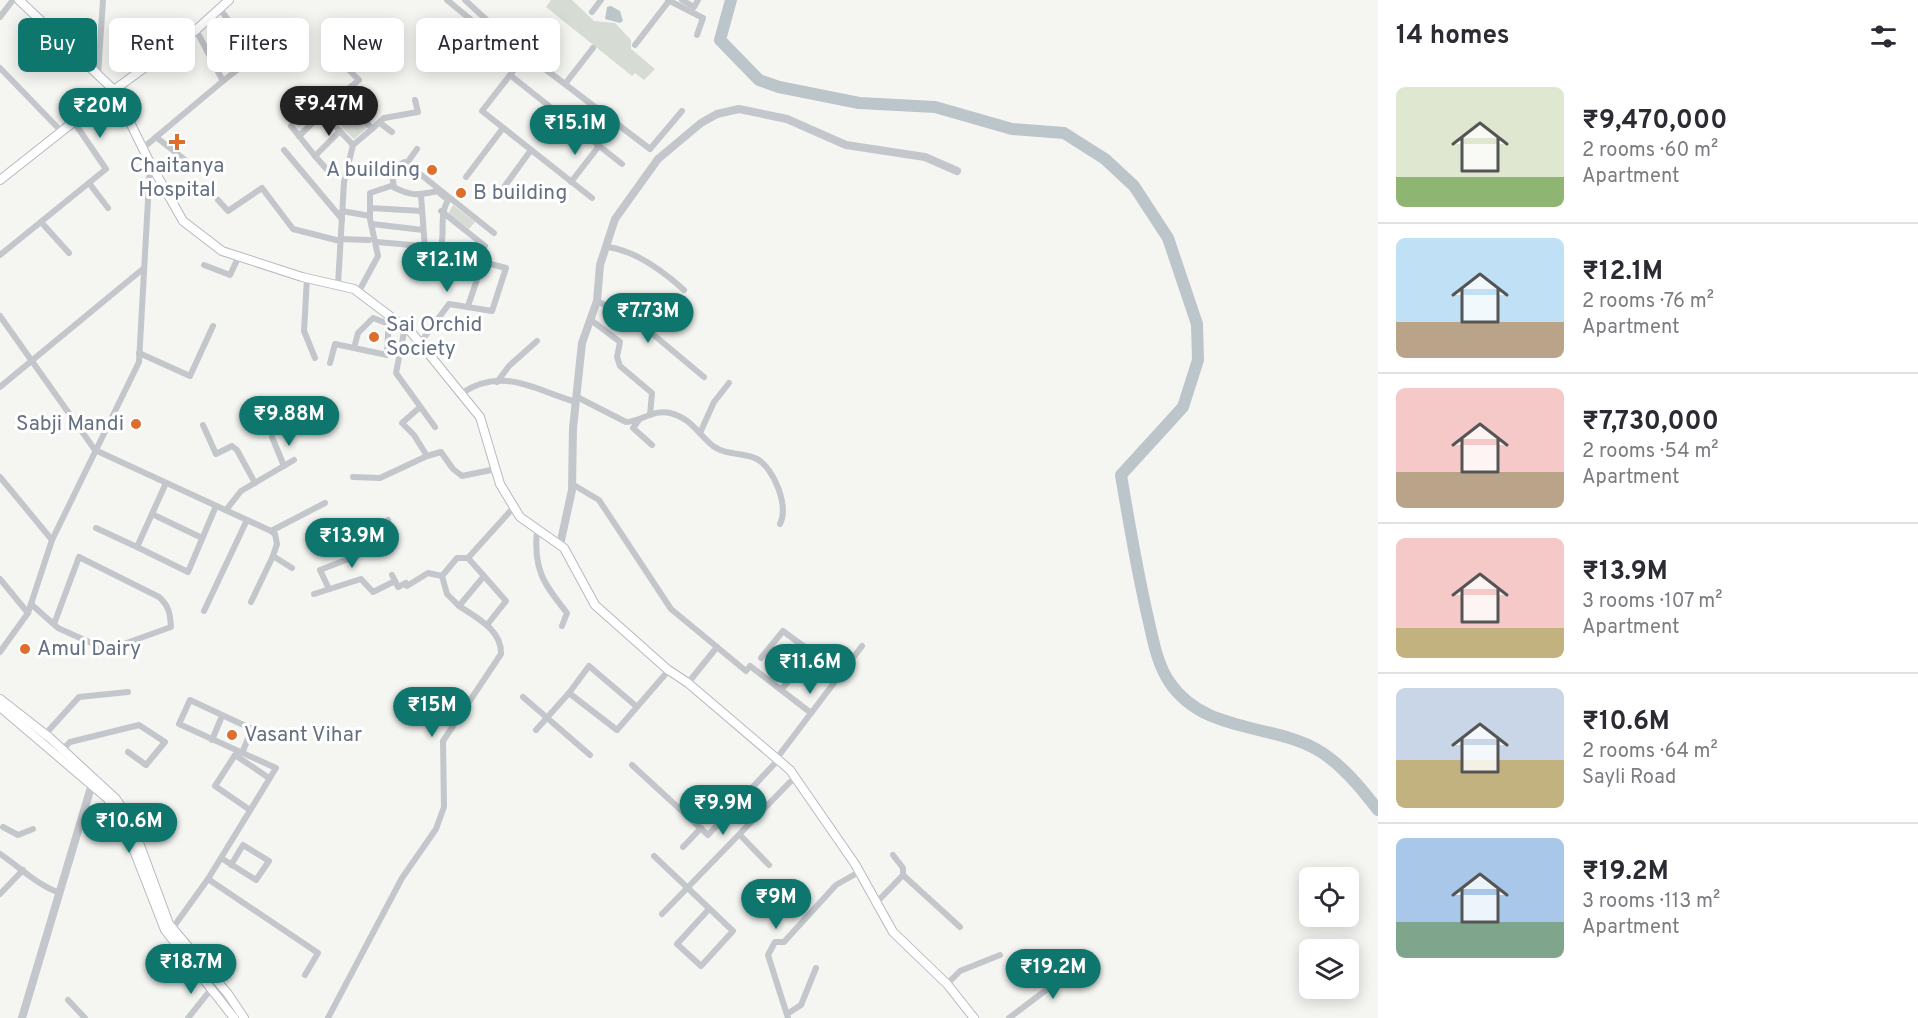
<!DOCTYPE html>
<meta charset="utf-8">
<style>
body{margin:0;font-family:Overpass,sans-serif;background:#f7f7f7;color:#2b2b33;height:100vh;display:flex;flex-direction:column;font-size:22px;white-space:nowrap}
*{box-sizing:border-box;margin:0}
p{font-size:20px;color:#7c7c81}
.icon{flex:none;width:33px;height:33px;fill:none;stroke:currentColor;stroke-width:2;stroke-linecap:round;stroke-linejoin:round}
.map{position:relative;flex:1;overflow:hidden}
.side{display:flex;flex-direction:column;background:#fff;width:540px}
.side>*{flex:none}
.banner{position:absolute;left:18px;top:18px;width:570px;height:54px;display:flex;gap:12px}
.tools{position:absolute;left:1299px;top:867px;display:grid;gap:12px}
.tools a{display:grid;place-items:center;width:60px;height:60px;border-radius:9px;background:#fff;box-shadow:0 3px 15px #0003;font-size:30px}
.price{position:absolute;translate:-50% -51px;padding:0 14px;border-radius:21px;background:#0f766e;color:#fff;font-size:20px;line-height:39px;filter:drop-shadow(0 2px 3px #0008)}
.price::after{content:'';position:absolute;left:50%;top:36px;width:18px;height:14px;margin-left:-9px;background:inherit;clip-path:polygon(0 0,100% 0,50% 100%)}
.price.on{background:#222;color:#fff}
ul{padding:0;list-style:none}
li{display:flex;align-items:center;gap:18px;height:150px;padding:0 18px}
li+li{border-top:2px solid #e1e1e2}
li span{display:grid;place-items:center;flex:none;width:168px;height:120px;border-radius:9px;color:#555}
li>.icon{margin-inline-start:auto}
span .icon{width:72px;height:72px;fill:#fffc;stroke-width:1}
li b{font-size:26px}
h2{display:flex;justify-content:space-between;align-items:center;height:72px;padding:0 18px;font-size:26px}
.tag{padding:0 21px;border-radius:9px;background:#fff;box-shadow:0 3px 15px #0003;font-size:21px;line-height:54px}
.tag.on{background:#0f766e;color:#fff}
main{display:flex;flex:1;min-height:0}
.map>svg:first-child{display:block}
.green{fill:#d6dcd3}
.water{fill:#bcc5ca}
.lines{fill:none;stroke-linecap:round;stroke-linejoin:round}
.river{stroke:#bcc5ca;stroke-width:12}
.secondary-casing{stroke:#b6b9be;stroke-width:10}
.minor{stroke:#c3c6ca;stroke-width:6}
.tertiary{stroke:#c3c6ca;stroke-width:8}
.secondary{stroke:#fff;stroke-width:8}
.poi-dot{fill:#dd6e2b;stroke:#fff;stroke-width:2}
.labels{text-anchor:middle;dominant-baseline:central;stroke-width:6;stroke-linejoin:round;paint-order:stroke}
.poi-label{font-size:21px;fill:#657182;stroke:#fff;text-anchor:start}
</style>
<main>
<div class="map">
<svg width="1378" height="1018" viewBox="0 0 1378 1018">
<rect width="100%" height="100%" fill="#f5f6f2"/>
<!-- green -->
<g class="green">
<path d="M551,0H572L594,21L615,23L631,40V49L655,69L644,80L635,73L632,76L546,7Z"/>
<path d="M345,97L368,127L354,139L328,114Z"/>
<path d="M453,205L475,222L469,229L448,214Z"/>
</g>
<!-- water -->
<path class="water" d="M611,6L620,11L623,21L620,23L605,19L607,7Z"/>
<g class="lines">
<!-- river -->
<path class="river" d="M731,0L720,40L759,80L779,87L859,103L935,107L1012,129L1064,133L1105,159L1134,186L1168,238L1197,324L1198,360L1183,407L1121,475C1129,523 1137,571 1148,618C1153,640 1157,664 1170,683C1205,733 1268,723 1316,749C1341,763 1361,788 1378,810"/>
<!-- secondary casing -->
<g class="secondary-casing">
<g id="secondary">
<path d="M19,0L114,90L150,163L183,221L222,251L302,277L354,289L411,332L480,417L500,484L520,517L564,548L595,605L667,669L688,683L790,770L855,864L893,932L947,984L974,1018"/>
<path d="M0,180L114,90L196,30L229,0"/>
<path d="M0,699L50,738L116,799L131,821L169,924L228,994L244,1018"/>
<path d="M0,707L108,799L128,835L165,930L234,1018"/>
</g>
</g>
<!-- minor -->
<g class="minor">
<path d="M447,0L521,61L510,75L622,164"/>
<path d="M465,0L515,46L650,149L682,111"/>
<path d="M668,0L703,18L697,35"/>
<path d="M682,0L694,7L698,0"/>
<path d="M220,9L240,36L232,41"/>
<path d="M592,12L601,0"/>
<path d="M0,17L13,0"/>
<path d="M635,45L669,1"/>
<path d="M341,62L359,80L343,93"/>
<path d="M0,68L62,132"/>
<path d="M98,75L103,0"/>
<path d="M510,75L482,111L592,198"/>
<path d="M223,81L246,63"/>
<path d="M565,84L593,48"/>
<path d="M310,99L353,145"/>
<path d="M380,123L392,132"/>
<path d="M291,126L315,156"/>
<path d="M372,129L384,118L418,112L415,100"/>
<path d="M299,136L343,93L372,129L353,145L344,182L338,285"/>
<path d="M156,137L189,163"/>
<path d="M143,148L223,81L196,30"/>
<path d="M284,150L342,219"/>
<path d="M407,163L417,149"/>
<path d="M329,172L315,156L340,131"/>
<path d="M466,177L503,128"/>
<path d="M571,182L599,146"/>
<path d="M89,183L108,208"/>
<path d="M394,187L391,169L405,162L494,233"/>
<path d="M496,198L531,150"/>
<path d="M218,200L228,211L262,188L293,229L340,241"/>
<path d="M370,208L422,211"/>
<path d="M342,211L370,216"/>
<path d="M441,211L485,246"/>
<path d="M41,222L69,253"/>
<path d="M372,224L423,230"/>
<path d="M340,239L369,240"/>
<path d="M376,242L424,246"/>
<path d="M608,247C636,251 663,271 684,290"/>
<path d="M0,255L106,169L74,122"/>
<path d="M204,265L230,275L239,256"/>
<path d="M307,278L304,331L315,358"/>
<path d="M358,293L378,256L370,219V193L391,186C411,196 416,196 437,191L448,200C439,215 445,230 441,247L431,250L425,249L421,195"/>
<path d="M597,301L637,321L704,377"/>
<path d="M0,316L95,450L271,531L325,503"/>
<path d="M591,320L620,342L617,357L620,366L652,393L650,415"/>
<path d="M405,327L396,373L435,427"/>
<path d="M420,343L449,304L492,311L506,268L483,262L468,306"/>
<path d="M354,348L358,333L373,318L389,324"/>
<path d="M139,353L190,376L213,326"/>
<path d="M330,363L335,344L387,355L389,315"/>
<path d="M497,382L509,366L537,341"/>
<path d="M0,387L144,268"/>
<path d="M462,393C502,366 535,390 576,402"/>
<path d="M577,397L626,422C642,421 654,409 670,413C691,418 698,434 713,446C727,456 743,452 757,459C774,468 789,506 780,524"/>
<path d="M639,420L633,428L652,445"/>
<path d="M203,425L216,454L232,446L237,450L255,483"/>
<path d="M700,433L714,402L729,383"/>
<path d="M272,437L284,466"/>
<path d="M427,456L441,452L453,469L462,476L496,469"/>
<path d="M0,477L52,540"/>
<path d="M353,477L380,478L427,456L414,435L402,423L419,408"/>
<path d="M166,483L137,547L188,572L216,506"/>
<path d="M572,484L599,500L671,609L746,671L750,666L811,713"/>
<path d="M226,510L241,491L294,460"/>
<path d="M152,514L202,538"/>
<path d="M96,528L137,547"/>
<path d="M537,529C533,569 543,583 567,613L562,626"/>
<path d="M271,531L275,534L277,544L273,556L292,568"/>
<path d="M392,575L398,587L406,583L407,586L428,573L442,576"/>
<path d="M484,576L506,601L487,625"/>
<path d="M0,579L28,613"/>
<path d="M329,589L320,570L374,549L369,538L388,520"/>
<path d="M314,594L361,579L373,592L395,581"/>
<path d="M251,602L273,556"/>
<path d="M31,604L58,628L107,650L171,627C170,613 169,606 159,597L79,557L54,624"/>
<path d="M459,606L447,594L442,576L457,558H468"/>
<path d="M204,611L247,520"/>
<path d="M0,652L28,613L52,540L139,362L150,164"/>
<path d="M761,658L783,631L841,674"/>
<path d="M688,683L717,647"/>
<path d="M781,690L812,652"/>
<path d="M569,693L589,666L636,706"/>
<path d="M523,697L590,755"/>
<path d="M536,730L569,693L617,730L669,670"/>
<path d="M40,740L79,697L128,692"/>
<path d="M212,740L222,716"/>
<path d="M60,752L70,742L139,725L165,742L146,765L128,752"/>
<path d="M777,758L862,646"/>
<path d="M632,765L708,835L778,760"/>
<path d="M250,810L215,786L235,755L269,778"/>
<path d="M3,827L18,835L33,829"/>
<path d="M740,835L769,865"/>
<path d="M683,847L701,828"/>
<path d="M0,854C21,868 37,885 60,893"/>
<path d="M893,855L903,868V875"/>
<path d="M654,856L733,931L701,966L677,944L709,909"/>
<path d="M221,858L256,880L269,861L243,845L231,865"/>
<path d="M208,879L318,953L305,975"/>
<path d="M0,894L23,870"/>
<path d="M875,904L903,875L960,927"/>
<path d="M662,914L790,782L797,778"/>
<path d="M172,929L208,879L276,768L179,724L190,700L252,729L242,753"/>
<path d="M947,984L960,971L1000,955"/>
<path d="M68,1000L85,1018"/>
<path d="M787,1014L801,1005L816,968"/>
<path d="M188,1018L212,988"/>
<path d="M328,1018L402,878L436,829L444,807L443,741L501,654C502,630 477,618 459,606L484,576L468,558L514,507"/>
<path d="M788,1018L768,955L775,942H784L836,885L859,872"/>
<path d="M1009,1018L1082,963"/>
</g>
<!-- tertiary -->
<g class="tertiary">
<path d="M560,545L572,490L573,428L582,343L597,301L600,265L615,219L658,159L701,123L717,114L739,109L787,119L846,145L925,157L957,171"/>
<path d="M22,1018L92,784"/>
</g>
<!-- secondary -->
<use href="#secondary" class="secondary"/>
</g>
<!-- markers -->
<g class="poi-dot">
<path d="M174 133h6v6h6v6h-6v6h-6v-6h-6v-6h6z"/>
<circle cx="432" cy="170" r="6"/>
<circle cx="461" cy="193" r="6"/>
<circle cx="374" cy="337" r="6"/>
<circle cx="136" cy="424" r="6"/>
<circle cx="25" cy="649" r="6"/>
<circle cx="232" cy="735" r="6"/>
</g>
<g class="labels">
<!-- poi labels -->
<g class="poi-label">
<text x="177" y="166" text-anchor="middle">Chaitanya<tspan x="177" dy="24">Hospital</tspan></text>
<text x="420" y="170" text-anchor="end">A building</text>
<text x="473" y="193">B building</text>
<text x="386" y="325">Sai Orchid<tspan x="386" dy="24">Society</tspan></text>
<text x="124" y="424" text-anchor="end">Sabji Mandi</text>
<text x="37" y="649">Amul Dairy</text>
<text x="244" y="735">Vasant Vihar</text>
</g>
</g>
</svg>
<div class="tools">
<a><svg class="icon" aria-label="locate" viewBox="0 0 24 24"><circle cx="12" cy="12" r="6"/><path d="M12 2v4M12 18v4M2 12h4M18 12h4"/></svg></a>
<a><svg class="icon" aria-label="layers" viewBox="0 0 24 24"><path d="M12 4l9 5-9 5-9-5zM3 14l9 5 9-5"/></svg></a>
</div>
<b class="price on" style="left:329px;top:137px">₹9.47M</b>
<b class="price" style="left:100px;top:139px">₹20M</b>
<b class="price" style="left:575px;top:156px">₹15.1M</b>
<b class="price" style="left:447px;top:293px">₹12.1M</b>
<b class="price" style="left:648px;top:344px">₹7.73M</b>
<b class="price" style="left:289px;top:447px">₹9.88M</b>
<b class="price" style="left:352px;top:569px">₹13.9M</b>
<b class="price" style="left:810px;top:695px">₹11.6M</b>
<b class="price" style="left:432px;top:738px">₹15M</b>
<b class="price" style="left:723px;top:836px">₹9.9M</b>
<b class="price" style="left:129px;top:854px">₹10.6M</b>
<b class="price" style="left:776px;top:930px">₹9M</b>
<b class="price" style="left:191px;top:995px">₹18.7M</b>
<b class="price" style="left:1053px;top:1000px">₹19.2M</b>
<div class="banner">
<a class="tag on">Buy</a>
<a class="tag">Rent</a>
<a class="tag">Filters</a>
<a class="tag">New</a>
<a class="tag">Apartment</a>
</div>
</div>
<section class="side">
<h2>14 homes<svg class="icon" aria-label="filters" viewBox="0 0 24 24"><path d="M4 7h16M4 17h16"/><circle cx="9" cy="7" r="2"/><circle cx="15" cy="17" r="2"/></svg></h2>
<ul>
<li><span style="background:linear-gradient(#dfe7d0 75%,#8fb573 0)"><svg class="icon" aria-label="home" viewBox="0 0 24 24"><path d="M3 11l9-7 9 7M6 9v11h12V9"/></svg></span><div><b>₹9,470,000</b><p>2 rooms · 60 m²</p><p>Apartment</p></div></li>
<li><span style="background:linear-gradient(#bfe0f5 70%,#b9a48a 0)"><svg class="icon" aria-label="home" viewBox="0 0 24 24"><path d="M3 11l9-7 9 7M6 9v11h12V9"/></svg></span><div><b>₹12.1M</b><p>2 rooms · 76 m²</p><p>Apartment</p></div></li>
<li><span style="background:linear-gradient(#f6c9c9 70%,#b9a48a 0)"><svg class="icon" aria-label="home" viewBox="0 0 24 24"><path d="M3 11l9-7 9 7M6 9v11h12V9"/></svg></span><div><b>₹7,730,000</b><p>2 rooms · 54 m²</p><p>Apartment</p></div></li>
<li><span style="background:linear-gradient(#f6c9c9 75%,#c2b280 0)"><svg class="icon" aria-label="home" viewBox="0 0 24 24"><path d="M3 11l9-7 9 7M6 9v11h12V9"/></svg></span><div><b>₹13.9M</b><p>3 rooms · 107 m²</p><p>Apartment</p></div></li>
<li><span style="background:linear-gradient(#c9d6e8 60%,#c2b280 0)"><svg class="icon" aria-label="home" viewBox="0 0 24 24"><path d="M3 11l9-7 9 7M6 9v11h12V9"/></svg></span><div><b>₹10.6M</b><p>2 rooms · 64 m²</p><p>Sayli Road</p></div></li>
<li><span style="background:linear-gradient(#a9c7e8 70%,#7fa58c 0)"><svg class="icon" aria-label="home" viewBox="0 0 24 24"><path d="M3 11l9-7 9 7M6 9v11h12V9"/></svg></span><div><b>₹19.2M</b><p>3 rooms · 113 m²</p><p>Apartment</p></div></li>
</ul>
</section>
</main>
